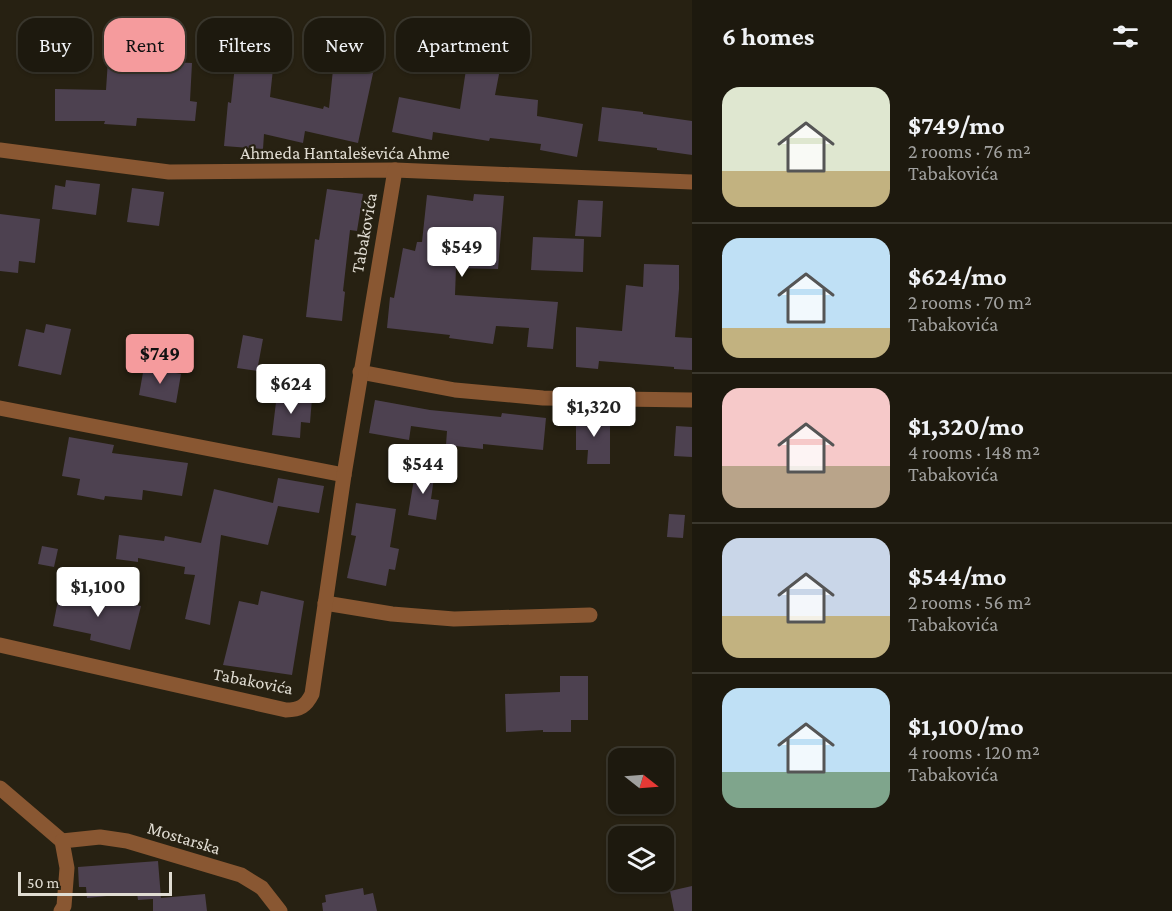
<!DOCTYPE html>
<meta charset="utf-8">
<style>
body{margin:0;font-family:"Crimson Pro",serif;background:#252217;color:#f1f3f6;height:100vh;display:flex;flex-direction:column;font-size:22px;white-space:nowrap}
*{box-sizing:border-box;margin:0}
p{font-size:20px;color:#a0a09e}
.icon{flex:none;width:33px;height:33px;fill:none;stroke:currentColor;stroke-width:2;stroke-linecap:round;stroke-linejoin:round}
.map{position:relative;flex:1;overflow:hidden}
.panel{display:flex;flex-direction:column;background:#1d190e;width:480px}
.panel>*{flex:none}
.guide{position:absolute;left:18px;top:18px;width:570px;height:54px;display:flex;gap:12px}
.needle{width:39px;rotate:107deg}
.buttons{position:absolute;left:608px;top:748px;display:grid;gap:12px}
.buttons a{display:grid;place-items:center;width:66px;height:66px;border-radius:12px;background:#1d190e;box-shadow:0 2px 4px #0004,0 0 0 2px #3b382e;font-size:30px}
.scale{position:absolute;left:18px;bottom:15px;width:154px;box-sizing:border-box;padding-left:6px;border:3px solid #e0dcd2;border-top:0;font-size:16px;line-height:21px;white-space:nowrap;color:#e0dcd2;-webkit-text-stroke:4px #272112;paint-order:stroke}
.price{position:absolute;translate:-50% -51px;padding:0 14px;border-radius:6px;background:#fff;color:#222;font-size:20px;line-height:39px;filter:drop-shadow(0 2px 3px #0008)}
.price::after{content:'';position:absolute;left:50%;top:36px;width:18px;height:14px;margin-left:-9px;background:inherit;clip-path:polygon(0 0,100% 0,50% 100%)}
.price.selected{background:#f59b9d;color:#111}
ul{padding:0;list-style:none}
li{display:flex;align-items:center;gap:18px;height:150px;padding:0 30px}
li+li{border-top:2px solid #3b382e}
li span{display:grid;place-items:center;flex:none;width:168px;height:120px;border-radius:18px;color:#555}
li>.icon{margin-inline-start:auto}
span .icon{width:72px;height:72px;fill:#fffc;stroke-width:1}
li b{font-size:26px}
h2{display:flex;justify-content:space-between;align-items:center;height:72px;padding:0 30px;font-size:26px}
.tag{padding:0 21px;border-radius:18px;background:#1d190e;box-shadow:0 2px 4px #0004,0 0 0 2px #3b382e;font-size:21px;line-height:54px}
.tag.selected{background:#f59b9d;color:#111}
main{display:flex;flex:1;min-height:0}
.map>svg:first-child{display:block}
.building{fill:#4d4150}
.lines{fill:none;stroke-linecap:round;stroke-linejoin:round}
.minor{stroke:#895732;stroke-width:15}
.labels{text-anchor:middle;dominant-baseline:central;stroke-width:4.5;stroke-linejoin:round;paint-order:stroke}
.street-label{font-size:18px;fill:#e0dcd2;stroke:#272112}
</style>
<main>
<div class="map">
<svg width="692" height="911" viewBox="0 0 692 911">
<rect width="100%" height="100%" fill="#272112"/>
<!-- building -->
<g class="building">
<path d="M109,45L148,48L147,61L192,63L190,101L197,102L195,121L137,118L136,126L104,124L105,121H55V89L106,90Z"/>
<path d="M334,60L375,64L358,143L305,131L303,143L264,134L263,149L224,146L228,102L231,103L235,65L273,69L270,97L323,109L324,106L329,108Z"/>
<path d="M467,63L500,69L495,95L538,100L537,116L583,124L577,157L540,150L541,144L490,138L489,141L433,132L432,140L392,132L399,97L460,109Z"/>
<path d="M602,107L643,112V114L692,121V155L657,150V148L598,141Z"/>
<path d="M66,180L100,184L96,215L52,209L55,185L65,187Z"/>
<path d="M132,188L164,192L159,226L127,222Z"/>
<path d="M327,189L363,194L357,231L350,230L343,291L345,292L342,321L306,317L315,239L319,240Z"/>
<path d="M474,194L504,196L498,269L456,268L455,295L558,302L553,349L527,347L529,328L496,326L493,344L449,338L450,335L387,328L390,297L394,298L403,248L415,251L417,242H422L427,195L473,201Z"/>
<path d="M578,200L603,201L601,237L575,236Z"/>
<path d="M0,214L40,219L35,263L19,261L18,273L0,271Z"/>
<path d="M533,237L584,239L583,272L531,270Z"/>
<path d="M644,264L679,265V289L675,337L692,338V370L674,369V367L599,361L598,369L576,367V327L622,331L626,285L643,287Z"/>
<path d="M46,324L71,329L61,375L18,366L26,329L44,333Z"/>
<path d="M243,335L263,339L257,371L237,368Z"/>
<path d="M144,367L181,374L176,403L139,395Z"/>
<path d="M277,394L312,398L310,423L301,422L300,438L272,435Z"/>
<path d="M375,400L430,410L501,417L502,413L546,418L543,450L483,444V449L446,445L447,431L411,426L409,440L369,433Z"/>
<path d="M576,415H610V464H587L588,450H576Z"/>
<path d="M676,426L692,427V457L674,456Z"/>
<path d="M69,437L114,445L112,453L188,463L182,496L143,490L142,500L105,496L104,500L77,495L80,479L62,476Z"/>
<path d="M416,467L435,470L431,499L439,500L436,520L408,515Z"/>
<path d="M278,478L324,486L319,513L278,506L268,545L221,535L210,625L185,619L195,575L184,574L185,567L138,558V562L116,559L119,535L164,541L165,536L201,543L214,489L273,503Z"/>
<path d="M356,503L396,509L390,547L399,549L395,570L389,569L386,586L347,578L356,536L351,535Z"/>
<path d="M669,514L685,515L683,538L667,537Z"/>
<path d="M42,546L58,549L54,567L38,564Z"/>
<path d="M60,590L141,606L130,650L90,640L91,634L53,626Z"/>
<path d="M261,591L304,601L292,675L223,665L239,601L258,605Z"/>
<path d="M560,676H588V720H571V732H543V730L506,732L505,694L560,692Z"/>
<path d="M158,861L161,898L205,894L207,911H153V899L138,900L137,893L87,898L86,887H79L78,867Z"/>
<path d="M692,886V911H674L670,891Z"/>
<path d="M363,888L364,895L373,893L377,911H323L322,903L326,902L325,895Z"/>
</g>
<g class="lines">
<!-- minor -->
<g class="minor">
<path d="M0,150L169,172L395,170L692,182"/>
<path d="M360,372L455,390L543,398L692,400"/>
<path d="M0,408L344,475"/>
<path d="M325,603L392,614L454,619L590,615"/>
<path d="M0,645L286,710C300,710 306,706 312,694L344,475L395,170"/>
<path d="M0,788L62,841"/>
<path d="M61,911L64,906L67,868L62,841L100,837L127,841L241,875L262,888L280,911"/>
</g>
</g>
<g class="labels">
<!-- street labels -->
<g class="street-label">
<text x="345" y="153">Ahmeda Hantaleševića Ahme</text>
<text transform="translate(364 233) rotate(-80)">Tabakovića</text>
<text transform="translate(253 681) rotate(11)">Tabakovića</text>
<text transform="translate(184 838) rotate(17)">Mostarska</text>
</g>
</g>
</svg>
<div class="buttons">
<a><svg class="needle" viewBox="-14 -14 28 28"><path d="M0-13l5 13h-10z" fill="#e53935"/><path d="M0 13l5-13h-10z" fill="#a0a09e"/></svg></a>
<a><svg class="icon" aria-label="layers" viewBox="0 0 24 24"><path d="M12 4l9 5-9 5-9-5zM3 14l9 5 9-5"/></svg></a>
</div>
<div class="scale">50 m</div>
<b class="price" style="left:462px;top:278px">$549</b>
<b class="price selected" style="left:160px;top:385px">$749</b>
<b class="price" style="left:291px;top:415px">$624</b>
<b class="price" style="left:594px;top:438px">$1,320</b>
<b class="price" style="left:423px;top:495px">$544</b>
<b class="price" style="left:98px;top:618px">$1,100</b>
<div class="guide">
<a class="tag">Buy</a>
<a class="tag selected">Rent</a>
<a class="tag">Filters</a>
<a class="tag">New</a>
<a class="tag">Apartment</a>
</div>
</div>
<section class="panel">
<h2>6 homes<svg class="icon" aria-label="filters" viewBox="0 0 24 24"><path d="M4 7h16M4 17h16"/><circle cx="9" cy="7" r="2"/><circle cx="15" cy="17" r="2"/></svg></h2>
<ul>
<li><span style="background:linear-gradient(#dfe7d0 70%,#c2b280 0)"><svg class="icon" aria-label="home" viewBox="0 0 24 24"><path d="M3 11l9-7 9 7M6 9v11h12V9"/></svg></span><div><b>$749/mo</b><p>2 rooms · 76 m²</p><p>Tabakovića</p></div></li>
<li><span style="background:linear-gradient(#bfe0f5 75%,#c2b280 0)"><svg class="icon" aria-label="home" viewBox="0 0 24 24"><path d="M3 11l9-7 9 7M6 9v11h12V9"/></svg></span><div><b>$624/mo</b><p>2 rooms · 70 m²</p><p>Tabakovića</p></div></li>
<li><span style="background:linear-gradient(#f6c9c9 65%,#b9a48a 0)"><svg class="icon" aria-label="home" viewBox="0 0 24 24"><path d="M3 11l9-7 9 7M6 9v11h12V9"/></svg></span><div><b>$1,320/mo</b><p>4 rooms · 148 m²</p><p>Tabakovića</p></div></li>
<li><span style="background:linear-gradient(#c9d6e8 65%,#c2b280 0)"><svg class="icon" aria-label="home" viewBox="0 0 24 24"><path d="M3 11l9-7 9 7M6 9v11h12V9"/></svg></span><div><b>$544/mo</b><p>2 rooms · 56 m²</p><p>Tabakovića</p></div></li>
<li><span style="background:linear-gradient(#bfe0f5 70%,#7fa58c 0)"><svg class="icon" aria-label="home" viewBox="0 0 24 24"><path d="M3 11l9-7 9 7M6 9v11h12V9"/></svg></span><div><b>$1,100/mo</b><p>4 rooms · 120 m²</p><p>Tabakovića</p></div></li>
</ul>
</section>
</main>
